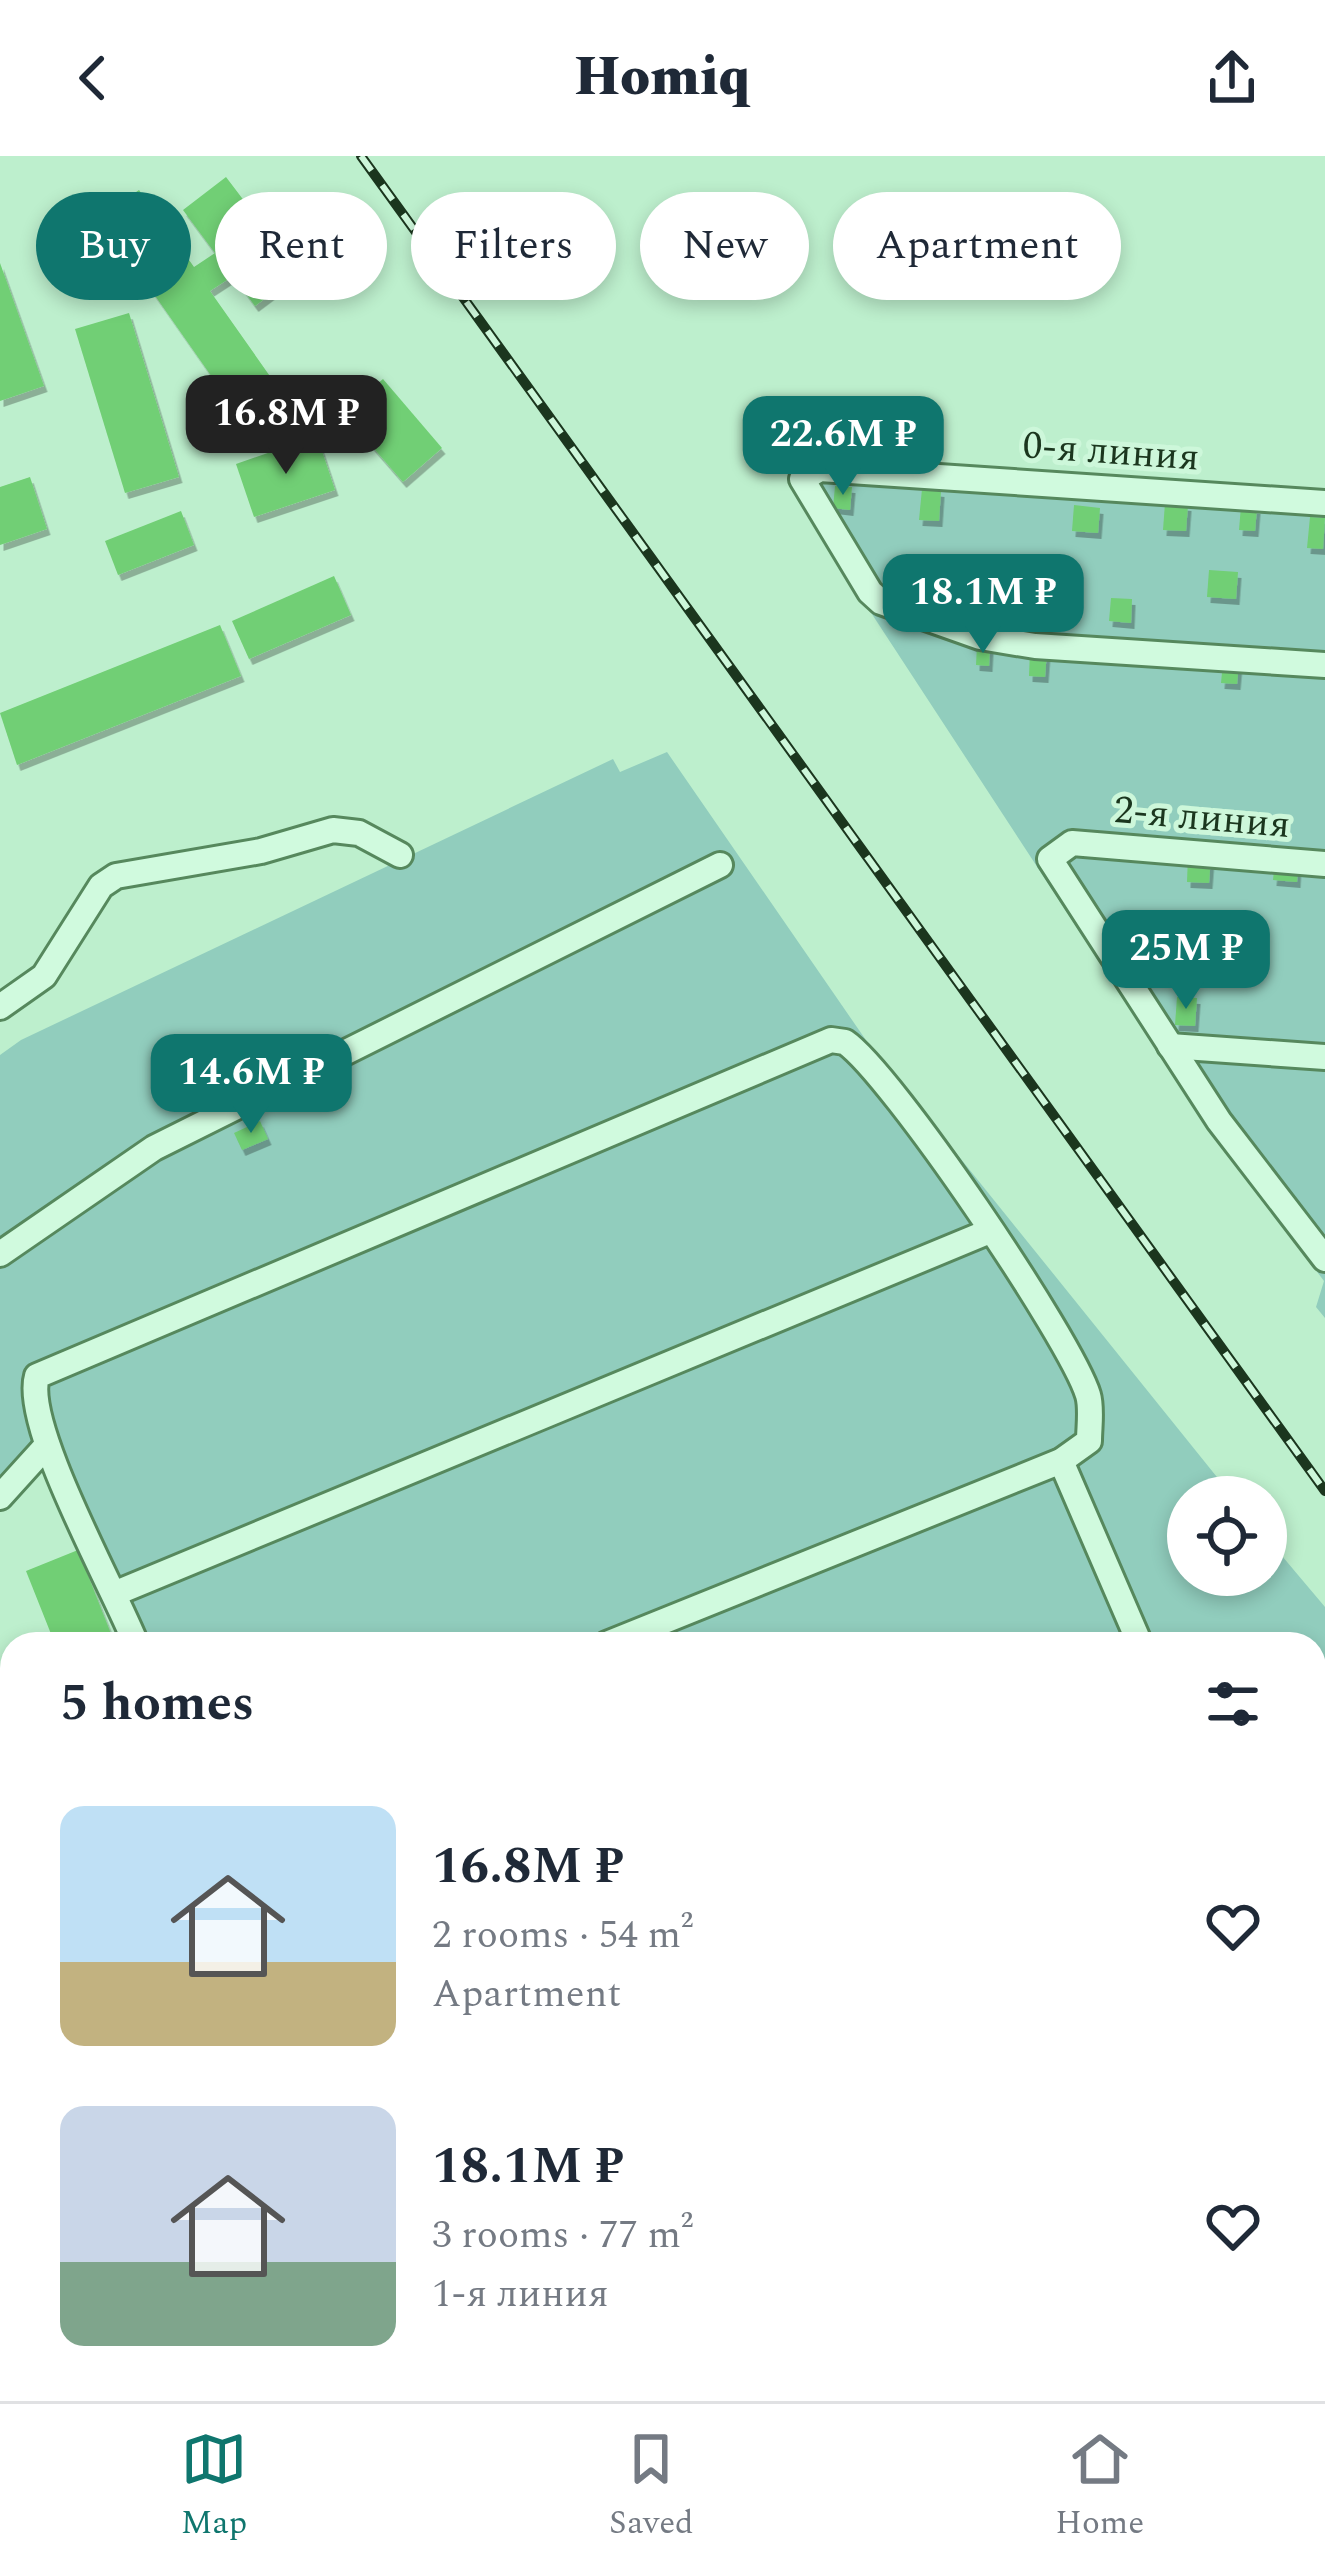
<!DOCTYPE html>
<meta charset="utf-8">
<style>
body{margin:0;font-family:Spectral,serif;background:#f2f2f3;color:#1f2937;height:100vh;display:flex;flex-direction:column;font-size:45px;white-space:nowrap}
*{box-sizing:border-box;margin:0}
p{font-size:39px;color:#747a83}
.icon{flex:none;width:66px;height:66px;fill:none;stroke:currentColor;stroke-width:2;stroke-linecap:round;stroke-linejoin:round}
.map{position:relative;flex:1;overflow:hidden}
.details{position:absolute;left:0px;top:1476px;width:1326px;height:771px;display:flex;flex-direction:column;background:#fff;border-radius:36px 36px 0 0;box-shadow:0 6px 18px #0003}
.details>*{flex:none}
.guide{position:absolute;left:36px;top:36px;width:1254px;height:108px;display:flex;gap:24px}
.fabs{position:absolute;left:1167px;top:1320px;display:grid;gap:24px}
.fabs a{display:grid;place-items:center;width:120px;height:120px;border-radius:50%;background:#fff;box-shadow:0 6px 18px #0003;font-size:60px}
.price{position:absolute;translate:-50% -102px;padding:0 27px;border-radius:24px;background:#0f766e;color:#fff;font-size:39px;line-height:78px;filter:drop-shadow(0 3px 6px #0008)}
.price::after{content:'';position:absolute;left:50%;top:72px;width:36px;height:27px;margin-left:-18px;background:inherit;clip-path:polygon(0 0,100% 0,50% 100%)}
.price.on{background:#222;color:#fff}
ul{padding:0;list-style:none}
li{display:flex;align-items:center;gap:36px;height:300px;padding:0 60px}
li span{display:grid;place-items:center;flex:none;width:336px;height:240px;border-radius:24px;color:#555}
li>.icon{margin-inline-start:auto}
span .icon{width:144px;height:144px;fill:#fffc;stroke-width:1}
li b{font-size:51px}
h2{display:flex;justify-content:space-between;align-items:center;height:144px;padding:0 60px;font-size:51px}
.tag{padding:0 42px;border-radius:54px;background:#fff;box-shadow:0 6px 18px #0003;font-size:42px;line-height:108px}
.tag.on{background:#0f766e;color:#fff}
header{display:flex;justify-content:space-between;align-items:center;height:156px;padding:0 60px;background:#fff;font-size:54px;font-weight:800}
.dock{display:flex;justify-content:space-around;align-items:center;height:168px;border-top:3px solid #e0e1e3;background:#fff;font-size:33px;color:#747a83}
.dock a{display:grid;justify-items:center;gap:6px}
.dock .on{color:#0f766e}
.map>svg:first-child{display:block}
.green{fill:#91cdbd}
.building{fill:#71cf74;filter:url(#shadow)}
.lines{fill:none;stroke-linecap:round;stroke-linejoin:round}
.minor-casing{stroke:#56885d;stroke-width:30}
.minor{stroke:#d0fade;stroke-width:24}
.rail-casing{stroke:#1b361e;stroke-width:10}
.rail{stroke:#cdf7da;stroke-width:6;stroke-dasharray:18;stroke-linecap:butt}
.labels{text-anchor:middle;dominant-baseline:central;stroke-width:10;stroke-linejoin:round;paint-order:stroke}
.street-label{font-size:39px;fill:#1b361e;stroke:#cdf7da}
</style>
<header><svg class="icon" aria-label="back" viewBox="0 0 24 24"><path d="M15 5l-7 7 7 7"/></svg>Homiq<svg class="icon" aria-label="share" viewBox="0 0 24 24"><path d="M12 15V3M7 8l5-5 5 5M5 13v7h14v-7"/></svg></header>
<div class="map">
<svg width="1325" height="2245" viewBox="0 0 1325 2245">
<defs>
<filter id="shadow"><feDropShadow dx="3.5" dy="6" stdDeviation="0" flood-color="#0004"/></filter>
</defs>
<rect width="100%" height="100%" fill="#bdefcd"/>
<!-- green -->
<g class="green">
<path d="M811,300L1325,334V1162L1316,1151L1324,1125L1206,969L798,345L791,326L799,309Z"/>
<path d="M667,596L870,890L1233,1341H1188V1419H1266V1381L1325,1451V2245H0V1859L12,1854V2235H1314V1488H148L52,1276L0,1323V899L21,884L613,603L620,616Z"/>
</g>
<!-- building -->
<g class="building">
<path d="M226,21L299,117L255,150L233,120L210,135L286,243L247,271L100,61L139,34L194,111L215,97L183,54Z"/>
<path d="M0,107L44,230L0,245Z"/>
<path d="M129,157L179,321L125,337L75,173Z"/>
<path d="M383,223L442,292L403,326L343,257Z"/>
<path d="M317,280L335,334L254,361L236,308Z"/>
<path d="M30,321L47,373L0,389V331Z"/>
<path d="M835,330L852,331L850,354L833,352Z"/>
<path d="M922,333L941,335L939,365L919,364Z"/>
<path d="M1165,347L1188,349L1186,375L1163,374Z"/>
<path d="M1074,349L1100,352L1098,377L1072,375Z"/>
<path d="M1241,350L1257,352L1255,375L1239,374Z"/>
<path d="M181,355L194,389L118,419L105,385Z"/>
<path d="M1310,361L1325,362L1323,393L1307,392Z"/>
<path d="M1209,414L1238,416L1236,443L1207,441Z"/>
<path d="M334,420L351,459L249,503L232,465Z"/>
<path d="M1018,441L1031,442L1030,465L1016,464Z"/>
<path d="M1111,442L1132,443L1131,467L1109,465Z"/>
<path d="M220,469L241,520L17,609L0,557Z"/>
<path d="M977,489L990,490L989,510L976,509Z"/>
<path d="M1030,494L1047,495L1045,521L1029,520Z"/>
<path d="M1223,506L1239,507L1237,528L1221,527Z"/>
<path d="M1188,699L1211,701L1209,727L1187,726Z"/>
<path d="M1275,705L1298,707L1297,726L1273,724Z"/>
<path d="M1177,841L1197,842L1195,870L1175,869Z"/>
<path d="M260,965L268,983L242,994L234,977Z"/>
<path d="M78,1394L115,1488H55L26,1415Z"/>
<path d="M12,1528V1641L0,1646V1533Z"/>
<path d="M12,1787V1843L0,1848V1792Z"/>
</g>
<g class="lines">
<!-- minor casing -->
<g class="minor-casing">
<g id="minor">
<path d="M1325,347L820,313L802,323L870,436L881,446L980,481L1035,490L1325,509"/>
<path d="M1325,708L1072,687L1050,703L1219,965L1325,1103"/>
<path d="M0,851L44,820L101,730L116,720L261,695L333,674L359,677L400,699"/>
<path d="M1170,890L1325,901"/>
<path d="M0,1098L154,992L720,709"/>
<path d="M1061,1305L1140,1488"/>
<path d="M0,1341L47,1289"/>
<path d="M116,1437L990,1075"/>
<path d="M136,1488C114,1432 22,1269 37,1220L831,884L845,886C891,917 1071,1183 1088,1239C1092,1252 1089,1271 1089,1285L1061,1305L607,1488"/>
<path d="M1314,1608L1325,1616"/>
<path d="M1314,1700L1325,1696"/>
<path d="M1314,1958L1325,1954"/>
<path d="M0,1982L12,1977"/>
<path d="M0,2208L12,2217"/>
<path d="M1314,2212L1325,2208"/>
<path d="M515,2235L517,2245"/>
<path d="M750,2245L768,2235"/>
<path d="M1241,2245L1262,2235"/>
</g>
</g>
<!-- minor -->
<use href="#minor" class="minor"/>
<!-- rail casing -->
<g class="rail-casing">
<path id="rail" d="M361,0L1325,1335"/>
</g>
<!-- rail -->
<use href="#rail" class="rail"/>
</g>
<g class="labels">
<!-- street labels -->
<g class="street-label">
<text transform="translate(1111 296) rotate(4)">0-я линия</text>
<text transform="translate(1202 662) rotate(5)">2-я линия</text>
</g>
</g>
</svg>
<div class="fabs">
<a><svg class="icon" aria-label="locate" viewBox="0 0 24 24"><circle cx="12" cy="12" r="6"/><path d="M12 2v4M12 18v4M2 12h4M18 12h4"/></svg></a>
</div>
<b class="price on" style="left:286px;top:321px">16.8M ₽</b>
<b class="price" style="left:843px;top:342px">22.6M ₽</b>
<b class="price" style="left:983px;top:500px">18.1M ₽</b>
<b class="price" style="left:1186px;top:856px">25M ₽</b>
<b class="price" style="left:251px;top:980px">14.6M ₽</b>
<div class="guide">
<a class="tag on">Buy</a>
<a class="tag">Rent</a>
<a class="tag">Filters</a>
<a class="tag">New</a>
<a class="tag">Apartment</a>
</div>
<section class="details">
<h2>5 homes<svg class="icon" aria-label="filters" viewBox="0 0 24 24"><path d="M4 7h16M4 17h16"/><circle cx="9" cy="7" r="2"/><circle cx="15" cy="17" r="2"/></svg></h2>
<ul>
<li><span style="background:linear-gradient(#bfe0f5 65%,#c2b280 0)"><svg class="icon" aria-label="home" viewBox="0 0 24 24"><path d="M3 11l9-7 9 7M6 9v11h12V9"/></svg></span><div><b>16.8M ₽</b><p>2 rooms · 54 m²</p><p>Apartment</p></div><svg class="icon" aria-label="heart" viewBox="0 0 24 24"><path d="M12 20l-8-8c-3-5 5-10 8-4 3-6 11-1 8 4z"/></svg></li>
<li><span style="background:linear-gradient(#c9d6e8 65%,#7fa58c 0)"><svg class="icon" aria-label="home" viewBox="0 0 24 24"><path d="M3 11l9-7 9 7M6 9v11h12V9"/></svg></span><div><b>18.1M ₽</b><p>3 rooms · 77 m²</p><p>1-я линия</p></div><svg class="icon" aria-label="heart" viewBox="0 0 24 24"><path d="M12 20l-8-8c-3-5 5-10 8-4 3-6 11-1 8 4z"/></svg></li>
</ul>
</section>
</div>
<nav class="dock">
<a class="on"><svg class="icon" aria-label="map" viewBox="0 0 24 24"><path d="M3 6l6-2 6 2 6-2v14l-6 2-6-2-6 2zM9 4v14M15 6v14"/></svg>Map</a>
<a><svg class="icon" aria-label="saved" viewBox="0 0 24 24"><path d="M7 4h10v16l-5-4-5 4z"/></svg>Saved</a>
<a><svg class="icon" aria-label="home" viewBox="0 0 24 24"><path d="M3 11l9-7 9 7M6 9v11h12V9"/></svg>Home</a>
</nav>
